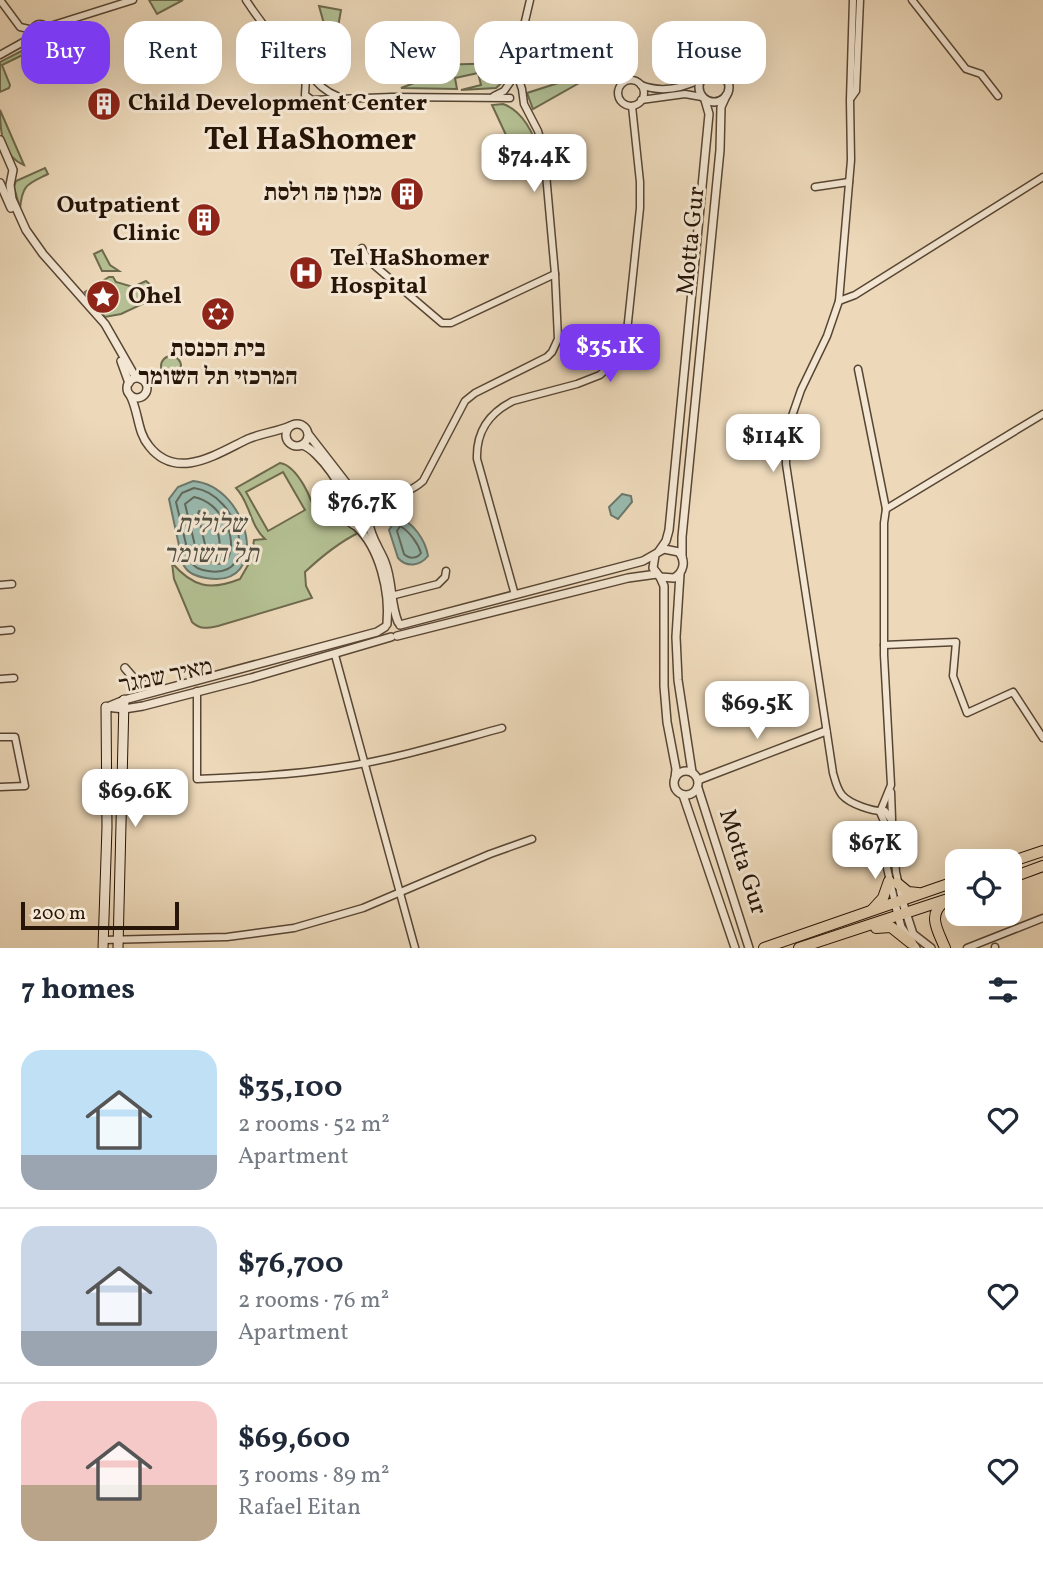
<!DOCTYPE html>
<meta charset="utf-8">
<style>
body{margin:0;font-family:Vollkorn,"Frank Ruhl Libre",serif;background:#f6f6f7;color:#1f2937;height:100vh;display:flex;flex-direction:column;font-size:26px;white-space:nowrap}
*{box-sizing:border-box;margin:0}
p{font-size:23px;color:#747a83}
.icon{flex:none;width:38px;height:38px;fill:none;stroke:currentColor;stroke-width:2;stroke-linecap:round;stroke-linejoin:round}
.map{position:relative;height:948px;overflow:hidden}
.sheet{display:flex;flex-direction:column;background:#fff;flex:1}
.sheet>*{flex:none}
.top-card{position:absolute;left:21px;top:21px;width:1001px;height:63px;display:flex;gap:14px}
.fabs{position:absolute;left:945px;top:849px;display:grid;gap:14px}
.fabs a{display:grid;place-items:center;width:77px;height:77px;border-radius:14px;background:#fff;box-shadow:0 7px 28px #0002;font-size:35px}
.scale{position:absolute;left:21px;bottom:18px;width:158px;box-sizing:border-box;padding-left:7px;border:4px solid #271507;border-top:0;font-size:19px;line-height:24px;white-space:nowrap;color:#271507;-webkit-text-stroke:5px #f3e6d2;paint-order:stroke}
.price{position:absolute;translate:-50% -60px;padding:0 16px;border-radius:14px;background:#fff;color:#222;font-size:23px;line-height:46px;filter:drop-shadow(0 2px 4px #0008)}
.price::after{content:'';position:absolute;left:50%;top:42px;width:21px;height:16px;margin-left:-10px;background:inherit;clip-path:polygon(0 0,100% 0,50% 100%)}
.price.selected{background:#7c3aed;color:#fff}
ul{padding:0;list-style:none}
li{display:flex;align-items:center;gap:21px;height:175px;padding:0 21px}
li+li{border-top:2px solid #e0e1e3}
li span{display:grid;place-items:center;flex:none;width:196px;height:140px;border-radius:21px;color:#555}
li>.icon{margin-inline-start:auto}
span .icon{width:84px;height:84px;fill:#fffc;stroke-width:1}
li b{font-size:30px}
h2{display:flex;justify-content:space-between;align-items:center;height:84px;padding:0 21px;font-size:30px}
.chip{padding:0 24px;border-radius:21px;background:#fff;box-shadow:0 7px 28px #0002;font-size:24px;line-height:63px}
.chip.selected{background:#7c3aed;color:#fff}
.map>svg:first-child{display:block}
.green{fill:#b4c093;stroke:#6e6a4d;stroke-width:2;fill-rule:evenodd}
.water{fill:#99baaf;stroke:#6b786c;stroke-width:2}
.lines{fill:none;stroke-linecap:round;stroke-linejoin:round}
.shore{stroke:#60685b;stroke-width:2}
.minor-casing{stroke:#584634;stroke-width:9}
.tertiary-casing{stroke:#584634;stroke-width:10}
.secondary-casing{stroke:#271507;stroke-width:11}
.primary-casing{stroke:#271507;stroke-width:12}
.minor{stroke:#f3e6d2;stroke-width:6}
.tertiary{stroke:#f3e6d2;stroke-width:7}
.secondary{stroke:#f3e6d2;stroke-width:9}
.primary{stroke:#edd9ba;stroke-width:10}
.labels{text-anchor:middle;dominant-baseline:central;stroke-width:6;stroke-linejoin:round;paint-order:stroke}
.poi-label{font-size:24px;font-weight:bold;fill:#271507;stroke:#f3e6d2;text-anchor:start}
.street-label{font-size:24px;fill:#271507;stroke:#f3e6d2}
.water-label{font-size:26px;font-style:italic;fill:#4f4f42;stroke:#f3e6d2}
.district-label{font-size:32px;font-weight:bold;fill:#271507;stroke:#f3e6d2}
</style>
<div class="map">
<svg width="1043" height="948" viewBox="0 0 1043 948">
<rect width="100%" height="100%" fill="#edd9ba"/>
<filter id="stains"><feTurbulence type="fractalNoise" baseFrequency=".00286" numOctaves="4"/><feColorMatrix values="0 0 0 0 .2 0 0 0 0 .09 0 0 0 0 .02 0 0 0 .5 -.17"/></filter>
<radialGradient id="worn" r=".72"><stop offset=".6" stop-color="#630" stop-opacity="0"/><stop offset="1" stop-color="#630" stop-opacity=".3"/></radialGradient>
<!-- green -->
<g class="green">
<path d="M149,0H183L157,14Z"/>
<path d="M319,6L341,10L338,27L326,31Z"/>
<path d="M265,38L273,47L248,61L243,48Z"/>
<path d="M37,43L41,46L2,65L10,85L9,88L0,92V62Z"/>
<path d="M505,63L506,79L496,88L461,90L481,85L478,73L455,78L457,89L401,88L417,82L434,65Z"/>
<path d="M577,77L579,83L533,109L527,93Z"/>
<path d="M503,104C523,111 534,134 539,153L519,163L492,105Z"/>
<path d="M0,110L24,165C2,156 0,131 0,110Z"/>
<path d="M45,168L48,174C28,184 22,184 20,209L14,187L16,181Z"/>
<path d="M102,250L110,265L119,271H102L94,254Z"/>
<path d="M109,277H113L116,282L133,287L146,281L153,287L156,295L153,299L121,314L105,317L85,292Z"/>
<circle cx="171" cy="366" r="10"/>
<path d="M280,463C296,465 316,502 314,517L343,502L358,533C338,543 321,557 305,572L306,586L312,598L218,626C208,628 200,630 192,622L174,579L172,563C193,587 210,591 240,579L251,560L254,540L265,539C250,526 250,502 236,488ZM283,472L305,510L268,531L246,492Z"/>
</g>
<!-- water -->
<g class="water">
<path d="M193,481C250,486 273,590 206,578C196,576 188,574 183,564L169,499L178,487Z"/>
<path d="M622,494L631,496L632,502L618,519L611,515L609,507Z"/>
<path d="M397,518C413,520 426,542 428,556C420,566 407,568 398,558L389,530Z"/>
</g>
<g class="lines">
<!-- shore -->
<g class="shore">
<path d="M194,488C240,494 262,580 208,571C200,570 194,568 190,561L176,502L182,493Z"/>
<path d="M194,497C220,502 241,538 226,562L218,564L198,558L185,504Z"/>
<path d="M199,511C214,514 223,539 218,552L206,549L198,514Z"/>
<path d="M400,526C409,531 418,543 421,553C417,559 409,559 404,554L397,531Z"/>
</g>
<!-- minor casing -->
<g class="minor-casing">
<g id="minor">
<path d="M0,0L20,27L33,30"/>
<path d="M246,0C265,29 279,44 304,68C315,79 321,90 337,96"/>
<path d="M853,0L850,100L851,160L839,301L827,336L801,390L792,416L786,444V464L833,773C835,780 837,789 842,795C850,804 873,812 885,811L892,821L896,872L902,900"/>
<path d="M912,0L966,69L981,74L998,96"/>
<circle cx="40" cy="31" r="7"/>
<path d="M47,27L133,0"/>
<path d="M0,55L34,36"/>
<path d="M300,64L306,77L305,95L312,100L392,97L510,98"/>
<circle cx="631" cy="93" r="13"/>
<path d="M641,85C661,93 681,89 701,79"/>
<path d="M494,96L504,91L511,81L530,0"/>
<path d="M851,98L856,91L860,0"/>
<path d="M641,100L685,94L702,97"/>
<path d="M815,187L849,182"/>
<path d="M362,248L368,260L442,323H451L555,274"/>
<path d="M839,301L855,295L1043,177"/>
<path d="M858,369L886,509L884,523V655L891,785L880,812"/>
<path d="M363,502H382"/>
<path d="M886,509L1043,414"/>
<path d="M371,516C383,497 407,496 423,481L465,401L475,393L547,357L552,352L558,339L555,274L544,152L538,131L524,104L522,89L514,66"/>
<path d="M0,585L12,584"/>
<path d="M515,595L477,459C476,431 489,413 513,401L577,384L600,375L615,361L626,341L640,208V182L632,106"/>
<path d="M391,596L438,584L445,577L446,571"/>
<path d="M0,631L11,630"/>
<path d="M884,645L956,642L953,676L967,713L1013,692L1043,738"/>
<path d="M335,655L415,948"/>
<path d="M0,679L14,678"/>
<path d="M197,691V779C244,777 290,775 336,768C392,760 447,743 502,728"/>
<path d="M0,737H15L25,786L0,787"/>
<path d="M891,792L892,819"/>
<path d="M880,812L886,826L887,868L895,903"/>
<path d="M103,940L227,937L294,928L363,908L490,854L532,839"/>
<path d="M995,947V948"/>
<path d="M967,948L1043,918"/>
</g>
</g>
<!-- tertiary casing -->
<g class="tertiary-casing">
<g id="tertiary">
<circle cx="714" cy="87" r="15"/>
<path d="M0,140L13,170L10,185L12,199L26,230L43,254L105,324L133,373L141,379"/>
<path d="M0,183L11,208"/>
<path d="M121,361L129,383"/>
<circle cx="137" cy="388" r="10"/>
<path d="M130,395C139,412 137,432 149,446C177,482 218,453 248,439C262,433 276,432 290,426"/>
<circle cx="297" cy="435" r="11"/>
<path d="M309,435L361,502"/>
<path d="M302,445C318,449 348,492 348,508"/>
<circle cx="359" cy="514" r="12"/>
<path d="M369,521C369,535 380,549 385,562C393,582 390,603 398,622"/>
<path d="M356,526C380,548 390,592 387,624"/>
<path d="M659,551L666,541L669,530L709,114L705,100"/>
<path d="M682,557V537L720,150L721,107L726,96"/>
<path d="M680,574L676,637L678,680L692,772"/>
<path d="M660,577L664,586V686L667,722L676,769L675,778"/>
<path d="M400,625L643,561L664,549L679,552C686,561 684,572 674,578L660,577L653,568L655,555"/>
<path d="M397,636L628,578L657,574"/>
<path d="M125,668L137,682L160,690"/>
<path d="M106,707L124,709L143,706L251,678L391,637"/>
<path d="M107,707L124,700L377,632L385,627"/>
<circle cx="686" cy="783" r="12"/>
<path d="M698,780L826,731"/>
<path d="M698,788L749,948"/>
<path d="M683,795L735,948"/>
<path d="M902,900L913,934L931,948"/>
<path d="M895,903L901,927L916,948"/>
</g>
</g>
<!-- secondary casing -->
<g class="secondary-casing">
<g id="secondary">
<path d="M103,948L107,827L106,707"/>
<path d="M118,948L124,700"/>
</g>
</g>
<!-- primary casing -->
<g class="primary-casing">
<g id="primary">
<path d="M1010,862L1043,851"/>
<path d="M1010,878L1043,866"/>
<path d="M897,883L908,892L918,893"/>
<path d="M944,902C927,915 938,931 945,948"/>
<path d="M872,910L883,898L889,881"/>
<path d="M876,928L891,927L911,943"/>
<path d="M764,948L957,881"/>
<path d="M799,948L957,896"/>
</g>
</g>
<!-- minor -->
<use href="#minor" class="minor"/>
<!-- tertiary -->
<use href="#tertiary" class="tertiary"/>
<!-- secondary -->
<use href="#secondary" class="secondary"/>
<!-- primary -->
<use href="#primary" class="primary"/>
</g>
<!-- icons -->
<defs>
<g id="building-disc" transform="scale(1.75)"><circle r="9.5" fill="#8f2418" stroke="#f3e6d2"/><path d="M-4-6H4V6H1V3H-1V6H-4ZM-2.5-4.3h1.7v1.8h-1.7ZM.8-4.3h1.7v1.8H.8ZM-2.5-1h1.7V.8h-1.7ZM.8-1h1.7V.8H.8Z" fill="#fff"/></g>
<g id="hospital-disc" transform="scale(1.75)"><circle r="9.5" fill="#8f2418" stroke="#f3e6d2"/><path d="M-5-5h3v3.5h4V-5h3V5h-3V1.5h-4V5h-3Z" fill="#fff"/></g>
<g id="sight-disc" transform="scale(1.75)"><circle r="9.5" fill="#8f2418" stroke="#f3e6d2"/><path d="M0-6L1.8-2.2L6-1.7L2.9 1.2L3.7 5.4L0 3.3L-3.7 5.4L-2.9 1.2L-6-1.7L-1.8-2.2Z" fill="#fff"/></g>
<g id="synagogue-disc" transform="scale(1.75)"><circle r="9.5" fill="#8f2418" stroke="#f3e6d2"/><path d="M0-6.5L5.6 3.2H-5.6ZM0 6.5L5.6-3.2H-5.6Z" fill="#fff"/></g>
</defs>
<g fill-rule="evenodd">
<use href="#building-disc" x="104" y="104"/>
<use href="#building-disc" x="407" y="194"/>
<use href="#building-disc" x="204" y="220"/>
<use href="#hospital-disc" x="306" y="273"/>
<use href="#sight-disc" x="103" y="297"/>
<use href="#synagogue-disc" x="218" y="314"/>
</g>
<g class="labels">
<!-- poi labels -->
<g class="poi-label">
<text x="128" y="104">Child Development Center</text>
<text x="382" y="194" text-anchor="end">מכון פה ולסת</text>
<text x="180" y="206" text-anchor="end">Outpatient<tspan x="180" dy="28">Clinic</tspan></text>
<text x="330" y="259">Tel HaShomer<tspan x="330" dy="28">Hospital</tspan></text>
<text x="128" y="297">Ohel</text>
<text x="218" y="350" text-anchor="middle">בית הכנסת<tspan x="218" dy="28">המרכזי תל השומר</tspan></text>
</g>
<!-- street labels -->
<g class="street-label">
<text transform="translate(692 241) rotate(-84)">Motta Gur</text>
<text transform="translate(166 677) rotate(-12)">מאיר שמגר</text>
<text transform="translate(742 862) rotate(72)">Motta Gur</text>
</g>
<!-- water labels -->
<g class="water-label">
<text x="211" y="525">שלולית<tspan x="211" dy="30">תל השומר</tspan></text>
</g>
<!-- district labels -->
<g class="district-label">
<text x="310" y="141">Tel HaShomer</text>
</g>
</g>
<rect width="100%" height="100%" filter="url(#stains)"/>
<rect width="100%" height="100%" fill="url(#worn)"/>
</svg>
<div class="fabs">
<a><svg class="icon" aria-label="locate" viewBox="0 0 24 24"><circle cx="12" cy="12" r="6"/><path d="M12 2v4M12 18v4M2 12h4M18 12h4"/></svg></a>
</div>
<div class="scale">200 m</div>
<b class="price" style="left:534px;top:194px">$74.4K</b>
<b class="price selected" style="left:610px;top:384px">$35.1K</b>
<b class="price" style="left:773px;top:474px">$114K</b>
<b class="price" style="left:362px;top:540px">$76.7K</b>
<b class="price" style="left:757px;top:741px">$69.5K</b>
<b class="price" style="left:135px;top:829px">$69.6K</b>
<b class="price" style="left:875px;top:881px">$67K</b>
<div class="top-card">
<a class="chip selected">Buy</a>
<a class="chip">Rent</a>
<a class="chip">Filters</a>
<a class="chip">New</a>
<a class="chip">Apartment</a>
<a class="chip">House</a>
</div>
</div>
<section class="sheet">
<h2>7 homes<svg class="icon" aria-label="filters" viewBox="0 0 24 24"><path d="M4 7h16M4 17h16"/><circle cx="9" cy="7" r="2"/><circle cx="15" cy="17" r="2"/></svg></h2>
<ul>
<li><span style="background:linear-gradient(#bfe0f5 75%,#9aa5b1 0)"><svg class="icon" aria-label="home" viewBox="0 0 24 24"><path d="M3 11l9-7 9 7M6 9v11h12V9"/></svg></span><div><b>$35,100</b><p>2 rooms · 52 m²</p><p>Apartment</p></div><svg class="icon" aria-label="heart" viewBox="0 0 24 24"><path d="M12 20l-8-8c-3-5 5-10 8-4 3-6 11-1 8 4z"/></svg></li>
<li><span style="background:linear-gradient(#c9d6e8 75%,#9aa5b1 0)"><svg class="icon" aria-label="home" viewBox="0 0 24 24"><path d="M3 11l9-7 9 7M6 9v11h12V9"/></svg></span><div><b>$76,700</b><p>2 rooms · 76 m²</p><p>Apartment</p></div><svg class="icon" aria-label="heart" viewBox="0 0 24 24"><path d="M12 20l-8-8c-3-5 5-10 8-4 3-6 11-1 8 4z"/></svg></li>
<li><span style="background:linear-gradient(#f6c9c9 60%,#b9a48a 0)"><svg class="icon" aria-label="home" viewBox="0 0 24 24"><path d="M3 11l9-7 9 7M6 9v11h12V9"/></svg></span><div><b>$69,600</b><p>3 rooms · 89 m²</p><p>Rafael Eitan</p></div><svg class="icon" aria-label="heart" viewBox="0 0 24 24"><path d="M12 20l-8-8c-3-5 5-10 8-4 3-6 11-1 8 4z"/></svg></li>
</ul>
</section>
